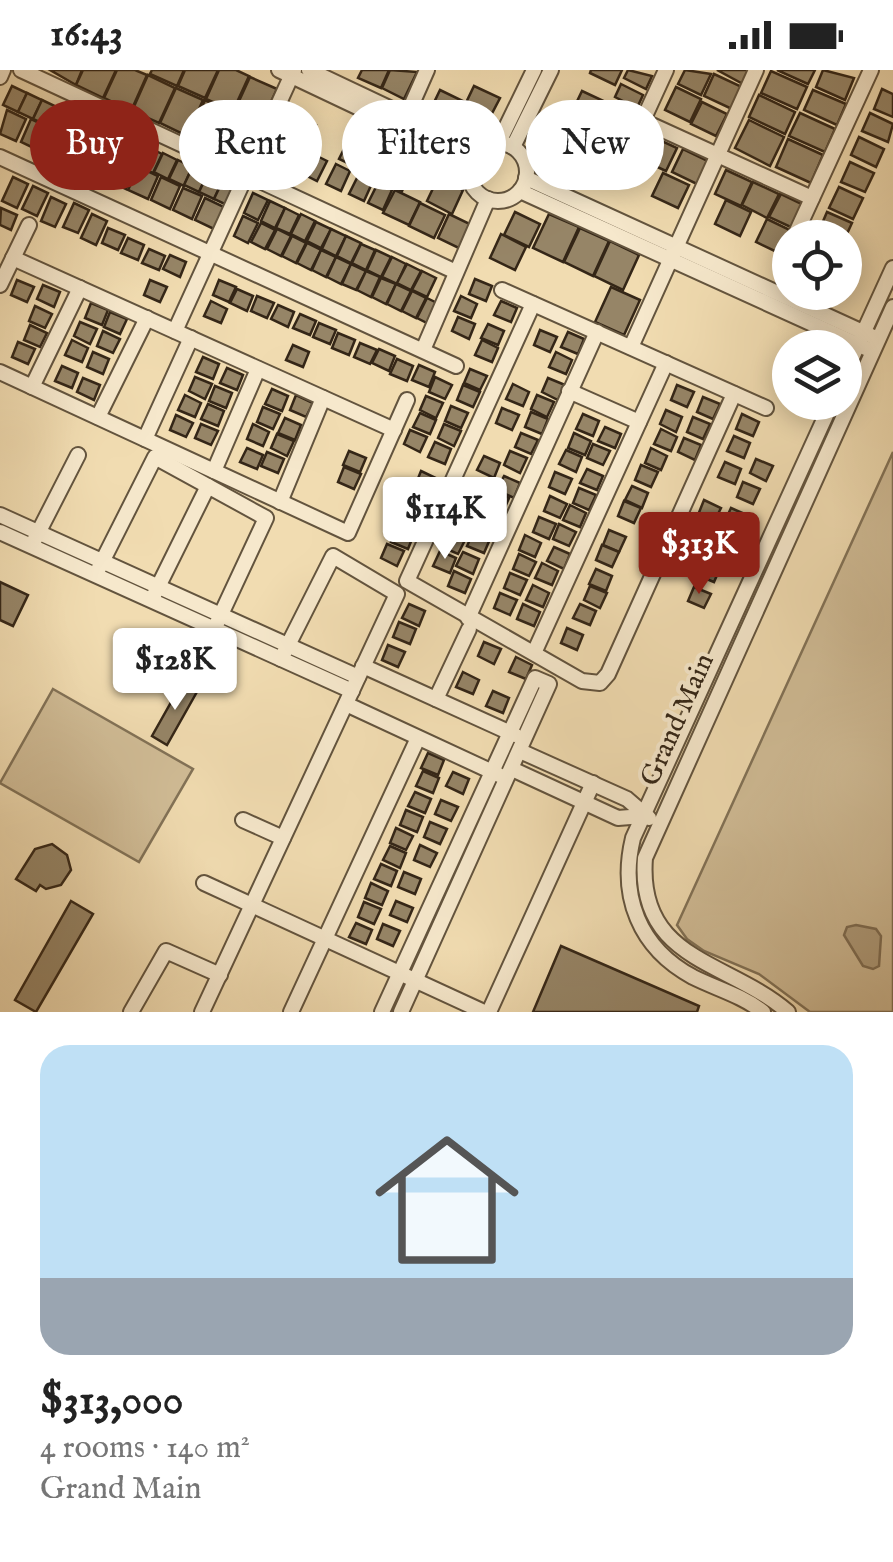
<!DOCTYPE html>
<meta charset="utf-8">
<style>
body{margin:0;font-family:"IM FELL English",serif;background:#f2f2f2;color:#222;height:100vh;display:flex;flex-direction:column;font-size:38px;white-space:nowrap}
*{box-sizing:border-box;margin:0}
p{font-size:32px;color:#767676}
.icon{flex:none;width:55px;height:55px;fill:none;stroke:currentColor;stroke-width:2;stroke-linecap:round;stroke-linejoin:round}
.map{position:relative;height:942px;overflow:hidden}
.sheet{display:flex;flex-direction:column;background:#fff;flex:1}
.sheet>*{flex:none}
.top-card{position:absolute;left:30px;top:30px;width:835px;height:90px;display:flex;gap:20px}
.buttons{position:absolute;left:772px;top:150px;display:grid;gap:20px}
.buttons a{display:grid;place-items:center;width:90px;height:90px;border-radius:50%;background:#fff;box-shadow:0 5px 25px #0003;font-size:50px}
.price{position:absolute;translate:-50% -85px;padding:0 22px;border-radius:10px;background:#fff;color:#222;font-size:32px;line-height:65px;filter:drop-shadow(0 2px 5px #0008)}
.price::after{content:'';position:absolute;left:50%;top:60px;width:30px;height:22px;margin-left:-15px;background:inherit;clip-path:polygon(0 0,100% 0,50% 100%)}
.price.active{background:#8f2418;color:#fff}
ul{padding:0;list-style:none}
li{display:grid;align-content:center;gap:20px;height:530px;padding:0 40px}
li+li{border-top:2px solid #e0e0e0}
li span{display:grid;place-items:center;height:310px;border-radius:30px;color:#555}
li>.icon{margin-inline-start:auto}
span .icon{width:180px;height:180px;fill:#fffc;stroke-width:1}
li b{font-size:42px}
.pill{padding:0 35px;border-radius:45px;background:#fff;box-shadow:0 5px 25px #0003;font-size:35px;line-height:90px}
.pill.active{background:#8f2418;color:#fff}
.status{display:flex;justify-content:space-between;align-items:center;height:70px;padding:0 50px;background:#fff;direction:ltr}
.status svg{height:28px;fill:currentColor}
.map>svg:first-child{display:block}
.green{fill:#d1bd97;stroke:#827257;stroke-width:2.5}
.water{fill:#b19e7d;stroke:#7f6e54;stroke-width:2.5}
.building{fill:#968567;stroke:#342617;stroke-width:2.5}
.lines{fill:none;stroke-linecap:round;stroke-linejoin:round}
.minor-casing{stroke:#63543e;stroke-width:18}
.minor{stroke:#f6e8cc;stroke-width:14}
.labels{text-anchor:middle;dominant-baseline:central;stroke-width:8;stroke-linejoin:round;paint-order:stroke}
.street-label{font-size:28px;fill:#342617;stroke:#f6e8cc}
</style>
<div class="status"><b>16:43</b><svg viewBox="0 0 49 12"><path d="M0 12V9h3v3zM5 12V6h3v6zM10 12V3h3v9zM15 12V0h3v12zM26 1h20v11H26zM47 4h2v5h-2z"/></svg></div>
<div class="map">
<svg width="893" height="942" viewBox="0 0 893 942">
<rect width="100%" height="100%" fill="#f1dcb1"/>
<filter id="stains"><feTurbulence type="fractalNoise" baseFrequency=".002" numOctaves="4"/><feColorMatrix values="0 0 0 0 .2 0 0 0 0 .09 0 0 0 0 .02 0 0 0 .5 -.17"/></filter>
<radialGradient id="worn" r=".72"><stop offset=".6" stop-color="#630" stop-opacity="0"/><stop offset="1" stop-color="#630" stop-opacity=".3"/></radialGradient>
<!-- green -->
<g class="green">
<path d="M893,382V942H810L759,904L704,881L687,869L677,855Z"/>
<path d="M53,619L193,699L139,792L0,713Z"/>
</g>
<!-- water -->
<path class="water" d="M856,855L876,859L881,866L879,896L873,899L863,896L844,865L847,857Z"/>
<!-- building -->
<g class="building">
<path d="M50,0H82L76,15Z"/>
<path d="M83,0H116L103,28L76,15Z"/>
<path d="M117,0H135L147,5L131,41L104,28Z"/>
<path d="M152,0H184L177,16L150,4Z"/>
<path d="M185,0H218L205,28L178,16Z"/>
<path d="M219,0H236L249,6L233,41L206,29Z"/>
<path d="M362,0H389L381,18L358,8Z"/>
<path d="M390,0L417,2L404,29L382,18Z"/>
<path d="M591,0H622L615,15L590,3Z"/>
<path d="M628,0L652,6L646,19L624,8Z"/>
<path d="M685,0L711,4L701,25L678,14Z"/>
<path d="M717,0H749L743,14Z"/>
<path d="M777,0H815L808,14Z"/>
<path d="M823,0L854,8L845,30L816,17Z"/>
<path d="M771,1L807,17L797,39L761,23Z"/>
<path d="M714,4L742,17L732,39L704,26Z"/>
<path d="M148,5L175,18L159,53L132,41Z"/>
<path d="M250,7L277,19L261,54L234,42Z"/>
<path d="M621,14L643,25L637,38L615,27Z"/>
<path d="M12,16L27,23L18,42L3,35Z"/>
<path d="M474,16L500,28L488,51L463,39Z"/>
<path d="M676,17L701,29L690,52L665,40Z"/>
<path d="M176,18L203,30L187,66L160,53Z"/>
<path d="M882,19L893,24V47L874,39Z"/>
<path d="M440,20L465,32L454,55L429,43Z"/>
<path d="M813,20L846,34L837,55L804,40Z"/>
<path d="M582,21L608,33L597,56L571,44Z"/>
<path d="M27,23L42,30L33,49L18,42Z"/>
<path d="M759,25L795,42L785,64L749,47Z"/>
<path d="M42,30L57,37L48,56L33,49Z"/>
<path d="M205,30L232,43L216,78L189,66Z"/>
<path d="M612,32L634,43L628,56L606,45Z"/>
<path d="M702,32L727,44L716,66L691,54Z"/>
<path d="M57,37L72,44L63,63L48,56Z"/>
<path d="M7,40L26,49L16,71L0,64Z"/>
<path d="M72,43L87,50L78,69L63,63Z"/>
<path d="M800,43L835,59L825,82L789,66Z"/>
<path d="M870,43L893,54L888,72L862,61Z"/>
<path d="M233,44L260,56L244,92L217,79Z"/>
<path d="M605,46L630,58L619,81L594,69Z"/>
<path d="M302,48L316,55L306,75L292,68Z"/>
<path d="M31,49L50,58L40,81L21,72Z"/>
<path d="M749,50L784,67L770,96L735,78Z"/>
<path d="M87,51L102,57L93,77L78,70Z"/>
<path d="M102,57L117,64L108,83L93,76Z"/>
<path d="M569,58L595,70L583,94L558,81Z"/>
<path d="M53,60L72,69L61,91L42,82Z"/>
<path d="M117,64L132,71L123,90L108,83Z"/>
<path d="M651,66L677,78L666,101L640,89Z"/>
<path d="M859,67L884,79L876,97L851,85Z"/>
<path d="M74,69L93,78L83,100L64,91Z"/>
<path d="M349,69L363,76L354,96L339,89Z"/>
<path d="M788,69L823,85L811,113L776,97Z"/>
<path d="M132,70L147,77L138,96L124,89Z"/>
<path d="M289,73L304,80L294,100L280,93Z"/>
<path d="M148,77L162,84L153,103L139,96Z"/>
<path d="M95,78L114,87L104,110L85,101Z"/>
<path d="M683,79L708,91L697,114L672,102Z"/>
<path d="M613,81L639,93L627,116L602,104Z"/>
<path d="M163,83L177,90L168,109L154,102Z"/>
<path d="M313,84L327,91L317,111L303,104Z"/>
<path d="M387,85L413,97L402,121L376,109Z"/>
<path d="M117,88L136,97L126,119L107,110Z"/>
<path d="M178,90L192,97L184,116L169,109Z"/>
<path d="M850,92L874,103L865,122L841,112Z"/>
<path d="M336,94L350,101L341,121L326,114Z"/>
<path d="M193,96L208,103L199,122L184,115Z"/>
<path d="M139,97L158,106L148,129L128,120Z"/>
<path d="M726,100L752,112L741,136L715,124Z"/>
<path d="M208,103L223,110L214,129L199,122Z"/>
<path d="M663,103L689,115L678,138L652,126Z"/>
<path d="M359,104L373,111L364,131L349,124Z"/>
<path d="M13,107L28,114L17,138L2,131Z"/>
<path d="M161,107L180,116L170,139L151,130Z"/>
<path d="M438,108L463,120L452,144L427,131Z"/>
<path d="M223,110L238,117L229,136L214,129Z"/>
<path d="M753,112L779,124L767,148L742,135Z"/>
<path d="M378,113L392,120L383,140L368,133Z"/>
<path d="M33,116L48,123L37,146L22,139Z"/>
<path d="M839,117L863,128L853,149L829,138Z"/>
<path d="M183,118L202,126L192,149L173,140Z"/>
<path d="M395,120L420,132L409,155L383,143Z"/>
<path d="M253,123L268,130L258,150L244,143Z"/>
<path d="M781,124L806,136L795,159L769,147Z"/>
<path d="M51,127L66,134L55,157L41,151Z"/>
<path d="M205,128L224,137L214,159L195,150Z"/>
<path d="M726,130L751,142L740,166L715,154Z"/>
<path d="M270,131L285,138L275,158L261,151Z"/>
<path d="M74,133L89,140L78,163L63,157Z"/>
<path d="M420,133L445,145L434,168L409,156Z"/>
<path d="M1,138L17,145L11,160L0,155Z"/>
<path d="M285,138L299,145L290,164L276,158Z"/>
<path d="M515,142L540,154L529,177L504,165Z"/>
<path d="M827,142L852,153L845,168L818,163Z"/>
<path d="M92,144L107,151L96,175L81,168Z"/>
<path d="M301,144L315,151L305,171L291,164Z"/>
<path d="M449,144L474,156L463,180L438,168Z"/>
<path d="M549,144L579,157L563,192L533,178Z"/>
<path d="M243,146L258,153L248,173L234,166Z"/>
<path d="M767,149L792,161L781,184L756,172Z"/>
<path d="M316,152L331,159L321,178L307,171Z"/>
<path d="M261,153L275,160L265,179L251,172Z"/>
<path d="M108,158L125,165L118,180L102,173Z"/>
<path d="M580,158L609,171L593,206L564,192Z"/>
<path d="M277,159L291,166L281,186L267,179Z"/>
<path d="M331,159L346,166L336,186L322,179Z"/>
<path d="M501,164L526,177L515,200L490,188Z"/>
<path d="M292,166L306,173L296,193L282,186Z"/>
<path d="M346,166L361,173L351,193L337,186Z"/>
<path d="M128,168L144,175L138,190L121,183Z"/>
<path d="M610,171L639,185L623,220L594,206Z"/>
<path d="M307,173L321,180L311,200L297,193Z"/>
<path d="M361,174L375,180L366,200L352,193Z"/>
<path d="M149,179L165,186L159,200L142,193Z"/>
<path d="M321,180L336,187L326,207L312,200Z"/>
<path d="M376,180L391,187L381,207L367,200Z"/>
<path d="M170,185L186,192L180,207L163,199Z"/>
<path d="M336,187L351,194L341,214L327,207Z"/>
<path d="M392,187L406,194L397,214L382,207Z"/>
<path d="M351,194L366,201L356,220L342,214Z"/>
<path d="M407,194L421,201L411,220L397,213Z"/>
<path d="M366,201L380,207L371,227L357,220Z"/>
<path d="M422,201L436,208L427,227L412,220Z"/>
<path d="M381,208L396,214L386,234L372,227Z"/>
<path d="M475,209L492,216L486,231L469,224Z"/>
<path d="M17,210L34,217L27,232L11,225Z"/>
<path d="M150,210L167,217L160,232L144,225Z"/>
<path d="M219,210L236,217L229,232L213,225Z"/>
<path d="M396,214L411,221L401,241L387,234Z"/>
<path d="M43,215L60,222L54,237L37,229Z"/>
<path d="M611,217L640,230L624,265L595,252Z"/>
<path d="M237,219L253,226L247,241L230,233Z"/>
<path d="M412,221L426,228L416,248L402,241Z"/>
<path d="M257,226L274,233L267,248L251,241Z"/>
<path d="M461,226L477,234L471,248L454,241Z"/>
<path d="M427,228L441,235L431,255L417,248Z"/>
<path d="M211,231L227,239L221,253L204,246Z"/>
<path d="M501,231L517,238L511,252L494,245Z"/>
<path d="M91,233L108,240L102,255L85,248Z"/>
<path d="M278,235L294,242L288,257L271,249Z"/>
<path d="M35,236L52,244L45,258L29,251Z"/>
<path d="M110,242L127,249L120,264L104,257Z"/>
<path d="M300,244L316,251L310,265L293,258Z"/>
<path d="M458,247L475,254L469,269L452,261Z"/>
<path d="M80,252L97,259L90,274L74,266Z"/>
<path d="M319,253L336,260L330,274L313,267Z"/>
<path d="M488,254L504,261L498,275L481,268Z"/>
<path d="M30,255L47,263L40,277L24,270Z"/>
<path d="M540,260L557,267L550,282L534,275Z"/>
<path d="M103,261L120,269L113,283L97,276Z"/>
<path d="M568,262L584,269L578,284L561,277Z"/>
<path d="M338,263L355,270L349,285L332,278Z"/>
<path d="M72,270L88,278L82,292L65,285Z"/>
<path d="M482,270L498,278L492,292L475,285Z"/>
<path d="M18,272L35,279L28,294L12,287Z"/>
<path d="M360,273L377,280L370,294L354,287Z"/>
<path d="M293,275L309,282L303,297L286,290Z"/>
<path d="M379,279L395,286L389,301L372,293Z"/>
<path d="M93,282L109,289L103,304L87,297Z"/>
<path d="M556,282L572,290L566,304L549,297Z"/>
<path d="M203,287L219,294L213,309L196,302Z"/>
<path d="M397,289L413,296L407,311L390,304Z"/>
<path d="M419,295L435,302L429,317L412,310Z"/>
<path d="M62,296L78,303L72,318L55,311Z"/>
<path d="M227,298L243,305L237,320L220,313Z"/>
<path d="M470,299L487,306L480,320L464,313Z"/>
<path d="M195,307L212,314L205,329L189,321Z"/>
<path d="M435,307L452,315L445,329L429,322Z"/>
<path d="M83,308L100,315L94,330L77,322Z"/>
<path d="M548,308L565,315L558,330L542,322Z"/>
<path d="M513,314L529,322L523,336L506,329Z"/>
<path d="M463,315L480,322L473,337L457,330Z"/>
<path d="M677,315L694,322L687,337L671,330Z"/>
<path d="M215,316L232,323L226,338L209,331Z"/>
<path d="M272,319L288,326L282,341L265,334Z"/>
<path d="M185,325L201,333L195,347L178,340Z"/>
<path d="M296,325L313,333L306,347L290,340Z"/>
<path d="M537,325L554,332L547,347L531,339Z"/>
<path d="M426,326L443,333L436,348L420,340Z"/>
<path d="M703,327L720,334L713,349L697,342Z"/>
<path d="M208,334L224,341L218,356L201,349Z"/>
<path d="M451,336L468,343L461,358L445,351Z"/>
<path d="M263,337L280,344L273,359L257,352Z"/>
<path d="M502,338L519,345L512,360L496,353Z"/>
<path d="M666,340L682,347L676,362L660,354Z"/>
<path d="M531,342L548,349L542,364L525,357Z"/>
<path d="M420,343L436,350L430,364L413,357Z"/>
<path d="M583,344L599,351L593,366L576,359Z"/>
<path d="M742,344L759,352L753,366L736,359Z"/>
<path d="M176,345L193,353L186,367L170,360Z"/>
<path d="M693,347L710,354L703,369L687,362Z"/>
<path d="M285,348L301,355L295,370L278,363Z"/>
<path d="M201,354L218,361L211,375L195,368Z"/>
<path d="M253,354L269,362L263,376L247,369Z"/>
<path d="M444,354L461,361L454,376L438,368Z"/>
<path d="M605,357L621,364L615,378L598,371Z"/>
<path d="M661,359L677,367L671,381L654,374Z"/>
<path d="M410,360L427,367L420,382L404,374Z"/>
<path d="M521,363L538,370L531,384L515,377Z"/>
<path d="M574,363L591,371L585,385L568,378Z"/>
<path d="M277,364L294,371L287,386L271,378Z"/>
<path d="M734,366L750,373L744,388L727,381Z"/>
<path d="M684,368L701,375L695,390L678,382Z"/>
<path d="M435,372L451,379L445,394L428,387Z"/>
<path d="M593,374L610,381L603,395L587,388Z"/>
<path d="M247,378L263,385L257,399L240,392Z"/>
<path d="M651,378L667,386L661,400L645,393Z"/>
<path d="M566,380L582,387L576,402L559,394Z"/>
<path d="M349,381L366,388L360,402L343,395Z"/>
<path d="M510,381L527,388L520,403L504,395Z"/>
<path d="M267,382L284,389L278,403L261,396Z"/>
<path d="M484,386L500,393L494,408L477,400Z"/>
<path d="M756,389L773,396L766,411L750,403Z"/>
<path d="M725,392L741,399L735,414L718,407Z"/>
<path d="M641,395L658,402L651,417L635,410Z"/>
<path d="M344,397L361,404L354,419L338,412Z"/>
<path d="M587,399L603,406L597,420L580,413Z"/>
<path d="M421,401L438,409L431,423L415,416Z"/>
<path d="M555,402L572,409L565,424L549,417Z"/>
<path d="M504,406L520,413L514,428L497,420Z"/>
<path d="M472,410L488,417L482,432L465,424Z"/>
<path d="M743,412L760,419L753,434L737,427Z"/>
<path d="M632,416L648,423L642,438L625,430Z"/>
<path d="M579,418L596,425L589,440L573,433Z"/>
<path d="M492,420L509,428L503,442L486,435Z"/>
<path d="M412,422L429,429L422,443L406,436Z"/>
<path d="M550,426L567,434L560,448L544,441Z"/>
<path d="M464,429L480,436L474,451L457,444Z"/>
<path d="M704,430L721,438L714,452L698,445Z"/>
<path d="M624,431L641,438L634,453L618,446Z"/>
<path d="M570,435L586,443L580,457L563,450Z"/>
<path d="M731,438L747,445L741,460L724,453Z"/>
<path d="M484,440L500,447L494,461L477,454Z"/>
<path d="M539,447L556,454L549,469L533,462Z"/>
<path d="M559,454L576,462L569,476L553,469Z"/>
<path d="M695,455L711,463L705,477L688,470Z"/>
<path d="M398,457L414,464L408,479L391,472Z"/>
<path d="M609,460L626,467L619,482L603,475Z"/>
<path d="M474,461L490,469L484,483L467,476Z"/>
<path d="M448,462L465,470L458,484L442,477Z"/>
<path d="M719,464L735,472L729,486L712,479Z"/>
<path d="M525,465L541,473L535,487L519,480Z"/>
<path d="M387,474L404,481L397,496L381,488Z"/>
<path d="M602,475L619,482L612,497L596,490Z"/>
<path d="M554,477L570,484L564,499L547,491Z"/>
<path d="M440,481L456,488L450,503L433,496Z"/>
<path d="M463,482L479,489L473,504L456,496Z"/>
<path d="M519,484L536,492L529,506L513,499Z"/>
<path d="M703,490L720,498L714,512L697,505Z"/>
<path d="M542,493L558,501L552,515L535,508Z"/>
<path d="M596,499L612,506L606,521L589,514Z"/>
<path d="M454,501L471,509L465,523L448,516Z"/>
<path d="M510,503L527,510L520,525L504,518Z"/>
<path d="M0,512L28,525L13,556L0,550Z"/>
<path d="M533,515L549,523L543,537L526,530Z"/>
<path d="M590,516L607,523L600,538L584,530Z"/>
<path d="M694,517L711,524L704,538L688,531Z"/>
<path d="M500,523L517,530L510,545L494,538Z"/>
<path d="M409,534L425,541L419,556L402,548Z"/>
<path d="M523,534L540,542L534,556L517,549Z"/>
<path d="M580,534L596,541L590,555L573,548Z"/>
<path d="M399,552L416,559L410,574L393,567Z"/>
<path d="M567,558L583,565L577,580L561,573Z"/>
<path d="M484,572L501,579L494,594L478,586Z"/>
<path d="M388,575L405,582L398,597L382,590Z"/>
<path d="M516,587L532,595L526,609L509,602Z"/>
<path d="M463,602L479,610L473,624L456,617Z"/>
<path d="M183,611L198,620L167,675L152,666Z"/>
<path d="M493,621L509,628L503,643L486,636Z"/>
<path d="M428,683L444,690L438,705L421,698Z"/>
<path d="M423,701L439,708L433,723L416,716Z"/>
<path d="M453,702L469,709L463,724L446,716Z"/>
<path d="M415,722L431,729L425,743L408,736Z"/>
<path d="M441,730L458,737L451,751L435,744Z"/>
<path d="M406,740L423,747L417,762L400,755Z"/>
<path d="M430,752L447,759L440,774L424,767Z"/>
<path d="M396,758L413,766L406,780L390,773Z"/>
<path d="M52,774L67,785L71,800L61,815L46,819L40,815L36,821L16,809L35,779Z"/>
<path d="M420,775L437,783L430,797L414,790Z"/>
<path d="M390,776L406,783L400,798L383,790Z"/>
<path d="M381,794L397,801L391,816L374,809Z"/>
<path d="M404,802L421,809L415,824L398,817Z"/>
<path d="M371,813L388,821L382,835L365,828Z"/>
<path d="M71,831L93,844L36,942L15,930Z"/>
<path d="M396,831L413,838L407,852L390,845Z"/>
<path d="M364,832L381,839L374,854L358,847Z"/>
<path d="M356,853L372,860L366,874L349,867Z"/>
<path d="M383,854L400,861L393,876L377,869Z"/>
<path d="M561,876L699,936L697,942H533Z"/>
</g>
<g class="lines">
<!-- minor casing -->
<g class="minor-casing">
<g id="minor">
<path d="M21,0L456,202"/>
<path d="M279,0L471,91"/>
<path d="M309,0L478,80"/>
<path d="M0,7L3,0"/>
<path d="M643,51L812,128"/>
<path d="M404,52L427,0"/>
<path d="M499,72L534,0"/>
<circle cx="498" cy="102" r="29"/>
<path d="M513,77L551,0"/>
<path d="M628,83L666,0"/>
<path d="M0,87L456,296"/>
<path d="M526,108L878,269"/>
<path d="M520,121L872,281"/>
<path d="M797,161L871,0"/>
<path d="M13,188L394,360"/>
<path d="M0,215L29,155"/>
<path d="M502,220L766,338"/>
<path d="M533,234L407,511L582,611L600,613L608,604L734,324"/>
<path d="M175,261L294,0"/>
<path d="M631,277L756,0"/>
<path d="M423,280L488,129"/>
<path d="M0,302L348,463L407,330"/>
<path d="M845,303L893,198"/>
<path d="M32,317L80,218"/>
<path d="M569,321L639,352"/>
<path d="M98,347L147,248"/>
<path d="M145,369L191,268"/>
<path d="M214,401L258,299"/>
<path d="M280,432L323,328"/>
<path d="M0,445L358,607"/>
<path d="M0,462L352,621"/>
<path d="M34,471L78,385"/>
<path d="M98,500L155,387L266,448L217,553"/>
<path d="M154,525L208,416"/>
<path d="M468,548L597,262"/>
<path d="M534,583L666,293"/>
<path d="M363,596L515,665"/>
<path d="M436,629L469,559"/>
<path d="M346,634L499,705"/>
<path d="M520,681L627,729L649,748"/>
<path d="M512,699L618,748L643,746"/>
<path d="M243,750L283,768"/>
<path d="M204,813L484,942"/>
<path d="M131,942L166,881L220,905"/>
<path d="M202,942L397,524L333,486L281,589"/>
<path d="M291,942L418,668"/>
<path d="M382,942L535,608L549,614L401,942"/>
<path d="M489,942L593,713"/>
<path d="M763,942C741,925 717,919 693,907C639,878 619,826 633,768L832,332"/>
<path d="M788,942C728,890 637,891 645,788L893,237"/>
</g>
</g>
<!-- minor -->
<use href="#minor" class="minor"/>
</g>
<g class="labels">
<!-- street labels -->
<g class="street-label">
<text transform="translate(678 650) rotate(-66)">Grand Main</text>
</g>
</g>
<rect width="100%" height="100%" filter="url(#stains)"/>
<rect width="100%" height="100%" fill="url(#worn)"/>
</svg>
<div class="buttons">
<a><svg class="icon" aria-label="locate" viewBox="0 0 24 24"><circle cx="12" cy="12" r="6"/><path d="M12 2v4M12 18v4M2 12h4M18 12h4"/></svg></a>
<a><svg class="icon" aria-label="layers" viewBox="0 0 24 24"><path d="M12 4l9 5-9 5-9-5zM3 14l9 5 9-5"/></svg></a>
</div>
<b class="price" style="left:445px;top:492px">$114K</b>
<b class="price active" style="left:699px;top:527px">$313K</b>
<b class="price" style="left:175px;top:643px">$128K</b>
<div class="top-card">
<a class="pill active">Buy</a>
<a class="pill">Rent</a>
<a class="pill">Filters</a>
<a class="pill">New</a>
</div>
</div>
<section class="sheet">
<ul>
<li><span style="background:linear-gradient(#bfe0f5 75%,#9aa5b1 0)"><svg class="icon" aria-label="home" viewBox="0 0 24 24"><path d="M3 11l9-7 9 7M6 9v11h12V9"/></svg></span><div><b>$313,000</b><p>4 rooms · 140 m²</p><p>Grand Main</p></div></li>
</ul>
</section>
